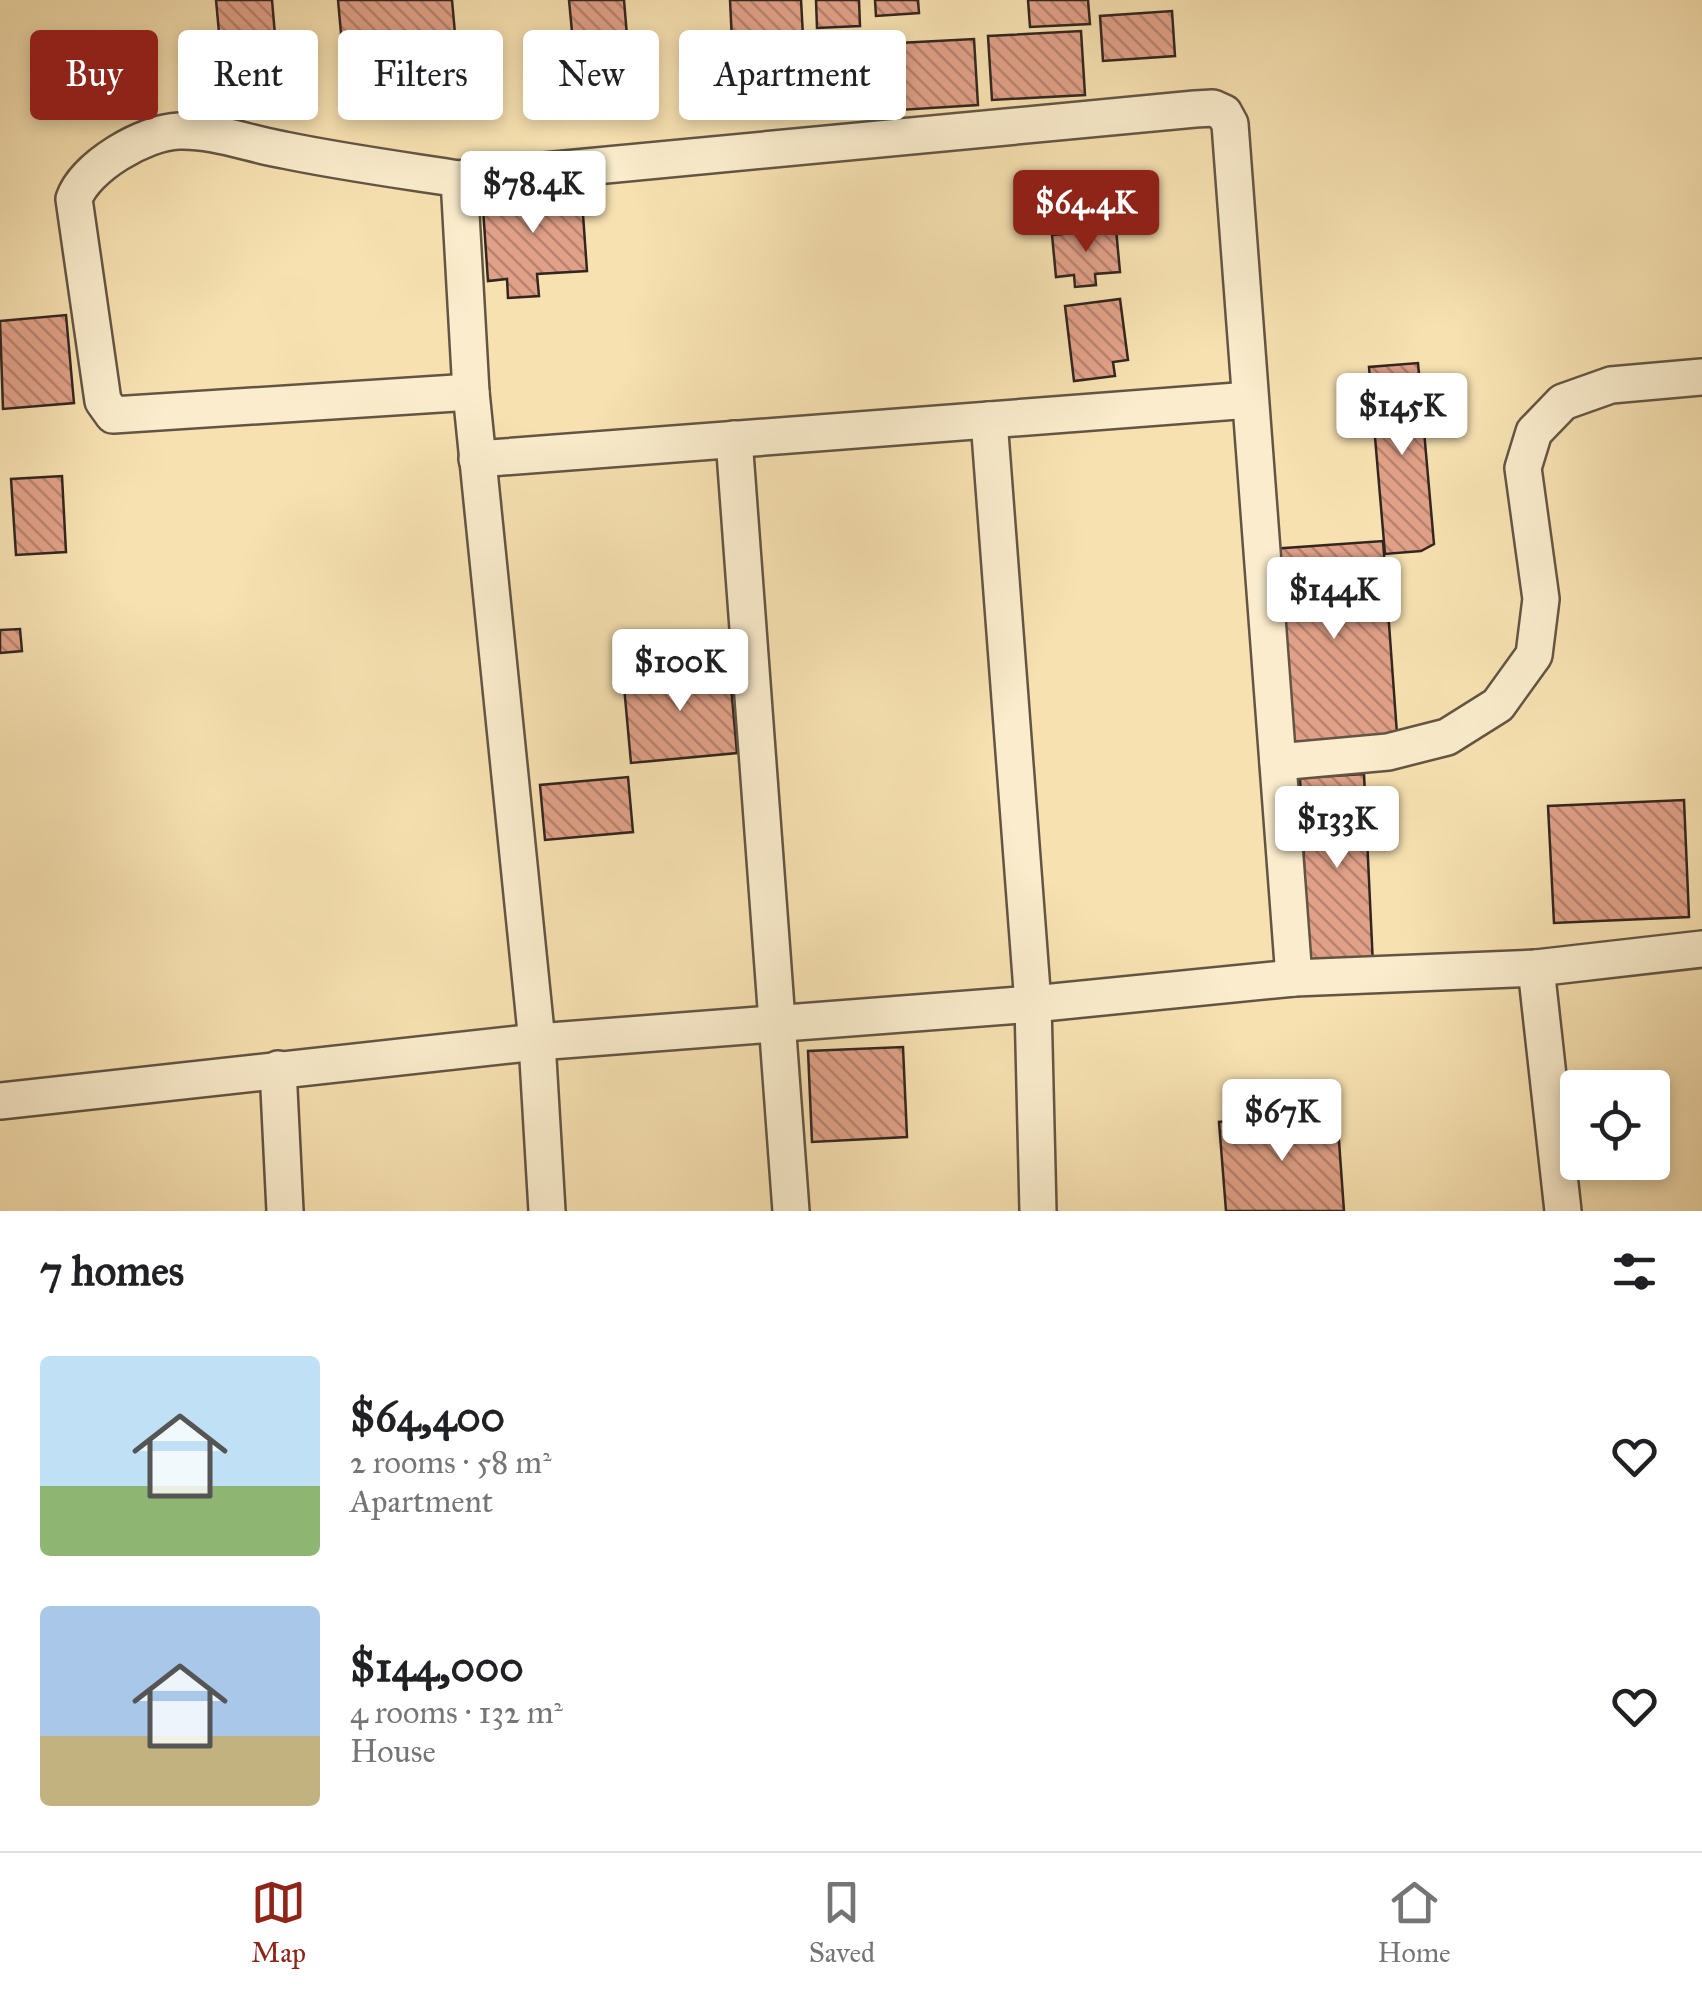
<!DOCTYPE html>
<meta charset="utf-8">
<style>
body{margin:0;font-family:"IM FELL Great Primer",serif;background:#f2f2f2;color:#202124;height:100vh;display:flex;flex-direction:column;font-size:38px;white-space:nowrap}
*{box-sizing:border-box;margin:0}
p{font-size:32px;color:#757577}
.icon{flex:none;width:55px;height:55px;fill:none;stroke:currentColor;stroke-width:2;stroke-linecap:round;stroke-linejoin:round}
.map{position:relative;height:1211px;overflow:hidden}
.side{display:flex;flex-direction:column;background:#fff;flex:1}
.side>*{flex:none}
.top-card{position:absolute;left:30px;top:30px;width:1000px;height:90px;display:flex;gap:20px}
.buttons{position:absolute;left:1560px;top:1070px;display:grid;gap:20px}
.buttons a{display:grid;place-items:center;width:110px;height:110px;border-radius:10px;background:#fff;box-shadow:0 5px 15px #0003;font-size:50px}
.price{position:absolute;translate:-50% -85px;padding:0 22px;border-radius:10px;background:#fff;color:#222;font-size:32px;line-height:65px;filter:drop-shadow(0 2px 5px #0008)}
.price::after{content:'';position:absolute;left:50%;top:60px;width:30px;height:22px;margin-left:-15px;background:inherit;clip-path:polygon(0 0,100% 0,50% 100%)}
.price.on{background:#8f2418;color:#fff}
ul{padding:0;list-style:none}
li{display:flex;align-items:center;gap:30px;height:250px;padding:0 40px}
li span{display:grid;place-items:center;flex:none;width:280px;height:200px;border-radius:10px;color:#555}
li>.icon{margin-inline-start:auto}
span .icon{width:120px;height:120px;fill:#fffc;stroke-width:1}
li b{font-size:42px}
h2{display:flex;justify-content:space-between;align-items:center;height:120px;padding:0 40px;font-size:42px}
.chip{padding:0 35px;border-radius:10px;background:#fff;box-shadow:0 5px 15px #0003;font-size:35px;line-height:90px}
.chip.on{background:#8f2418;color:#fff}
.menu{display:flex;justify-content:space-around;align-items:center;height:140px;border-top:2px solid #e0e0e0;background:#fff;font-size:28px;color:#757577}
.menu a{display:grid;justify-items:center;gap:5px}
.menu .on{color:#8f2418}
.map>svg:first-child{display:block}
.building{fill:url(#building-back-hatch);stroke:#322620;stroke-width:2.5}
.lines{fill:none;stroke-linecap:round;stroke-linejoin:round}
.minor-casing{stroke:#635544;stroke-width:40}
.minor{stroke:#faeccc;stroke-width:35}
</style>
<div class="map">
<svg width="1702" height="1211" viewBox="0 0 1702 1211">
<defs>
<pattern id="building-back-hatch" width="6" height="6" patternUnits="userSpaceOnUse" patternTransform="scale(2.5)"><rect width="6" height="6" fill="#e1a188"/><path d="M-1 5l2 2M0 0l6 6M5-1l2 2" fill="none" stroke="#b7836f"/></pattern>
</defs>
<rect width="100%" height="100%" fill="#f7e1b1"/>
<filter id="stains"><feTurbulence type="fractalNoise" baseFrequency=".002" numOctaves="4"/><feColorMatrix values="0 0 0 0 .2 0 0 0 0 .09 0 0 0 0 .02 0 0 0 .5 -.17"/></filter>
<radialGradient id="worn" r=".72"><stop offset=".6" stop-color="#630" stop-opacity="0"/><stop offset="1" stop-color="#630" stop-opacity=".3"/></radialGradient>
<!-- building -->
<g class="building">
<path d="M216,0H272L279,82L224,87Z"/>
<path d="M338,0H452L458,67L345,77Z"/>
<path d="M569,0H624L628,48L574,53Z"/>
<path d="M730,0H801L803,36L732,41Z"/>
<path d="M816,0H859L860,26L817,28Z"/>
<path d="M875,0H918L919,13L876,16Z"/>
<path d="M1028,0H1088L1090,24L1030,27Z"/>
<path d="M1172,11L1175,56L1103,61L1100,16Z"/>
<path d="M1081,31L1085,95L992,100L988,36Z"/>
<path d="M974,39L978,105L884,111L880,44Z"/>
<path d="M581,186L587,271L537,274L539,296L508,298L507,279L488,281L482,194Z"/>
<path d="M1116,229L1120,272L1095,274L1096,285L1075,287L1074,275L1056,277L1052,235Z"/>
<path d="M1120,299L1128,360L1113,362L1115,376L1074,381L1065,306Z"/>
<path d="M66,315L74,403L3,409L0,321Z"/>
<path d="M1418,363L1434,544L1421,551L1385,554L1369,367Z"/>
<path d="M62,476L66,552L16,555L11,479Z"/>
<path d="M1383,541L1397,734L1286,743L1271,549Z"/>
<path d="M20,629L22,651L0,653V630Z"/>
<path d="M729,665L737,753L631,763L623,675Z"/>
<path d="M1364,774L1373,965L1309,968L1300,778Z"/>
<path d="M628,777L633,832L545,840L540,785Z"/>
<path d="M1684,800L1689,917L1554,923L1548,806Z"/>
<path d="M903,1047L907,1137L812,1142L808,1051Z"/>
<path d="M1337,1113L1344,1211H1226L1219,1122Z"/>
</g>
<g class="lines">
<!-- minor casing -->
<g class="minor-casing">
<g id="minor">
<path d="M459,179C401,170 342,162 284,150C249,144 215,130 179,131C144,132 85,167 74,199L103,401L113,415L471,392"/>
<path d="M989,420L1033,1004L1038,1211"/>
<path d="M734,439L791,1211"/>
<path d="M477,459L1250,400"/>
<path d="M1278,762L1388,752L1447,737L1498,705L1534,655L1541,599L1523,468L1534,432L1563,402L1611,385L1702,377"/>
<path d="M1536,968L1563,1211"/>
<path d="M278,1069L285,1211"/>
<path d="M0,1101L537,1042L1033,1004L1294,978L1536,968L1702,949"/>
<path d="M547,1211L537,1042L471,392L459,179L1195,109L1213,108L1224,113L1230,124L1294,978"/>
</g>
</g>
<!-- minor -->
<use href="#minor" class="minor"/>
</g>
<rect width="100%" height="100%" filter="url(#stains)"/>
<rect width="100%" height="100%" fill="url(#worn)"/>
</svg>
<div class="buttons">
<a><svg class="icon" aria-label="locate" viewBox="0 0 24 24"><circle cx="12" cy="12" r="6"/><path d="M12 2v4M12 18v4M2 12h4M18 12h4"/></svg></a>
</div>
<b class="price" style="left:533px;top:236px">$78.4K</b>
<b class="price on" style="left:1086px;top:255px">$64.4K</b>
<b class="price" style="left:1402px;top:458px">$145K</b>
<b class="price" style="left:1334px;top:642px">$144K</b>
<b class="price" style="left:680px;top:714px">$100K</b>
<b class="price" style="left:1337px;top:871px">$133K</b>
<b class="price" style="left:1282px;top:1164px">$67K</b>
<div class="top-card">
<a class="chip on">Buy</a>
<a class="chip">Rent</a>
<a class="chip">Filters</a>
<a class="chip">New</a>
<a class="chip">Apartment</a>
</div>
</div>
<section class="side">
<h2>7 homes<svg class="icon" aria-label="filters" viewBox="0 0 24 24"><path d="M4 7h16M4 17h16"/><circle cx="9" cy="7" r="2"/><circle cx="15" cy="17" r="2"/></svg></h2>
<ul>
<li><span style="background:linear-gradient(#bfe0f5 65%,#8fb573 0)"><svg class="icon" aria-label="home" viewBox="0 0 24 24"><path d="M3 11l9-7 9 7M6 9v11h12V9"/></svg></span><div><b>$64,400</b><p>2 rooms · 58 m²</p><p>Apartment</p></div><svg class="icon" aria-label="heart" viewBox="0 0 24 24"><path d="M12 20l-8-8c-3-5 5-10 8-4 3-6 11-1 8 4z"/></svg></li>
<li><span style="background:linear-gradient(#a9c7e8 65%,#c2b280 0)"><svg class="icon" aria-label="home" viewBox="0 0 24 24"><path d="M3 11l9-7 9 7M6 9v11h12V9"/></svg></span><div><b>$144,000</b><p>4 rooms · 132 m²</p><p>House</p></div><svg class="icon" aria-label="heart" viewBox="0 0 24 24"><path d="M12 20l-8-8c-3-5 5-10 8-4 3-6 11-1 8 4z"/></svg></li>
</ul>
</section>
<nav class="menu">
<a class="on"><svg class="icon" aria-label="map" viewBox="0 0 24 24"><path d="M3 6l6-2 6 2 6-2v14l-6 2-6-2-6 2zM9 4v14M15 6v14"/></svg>Map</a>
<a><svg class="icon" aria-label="saved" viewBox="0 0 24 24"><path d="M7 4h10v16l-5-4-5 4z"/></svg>Saved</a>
<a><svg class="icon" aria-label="home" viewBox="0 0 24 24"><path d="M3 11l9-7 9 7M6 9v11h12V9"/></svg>Home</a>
</nav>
